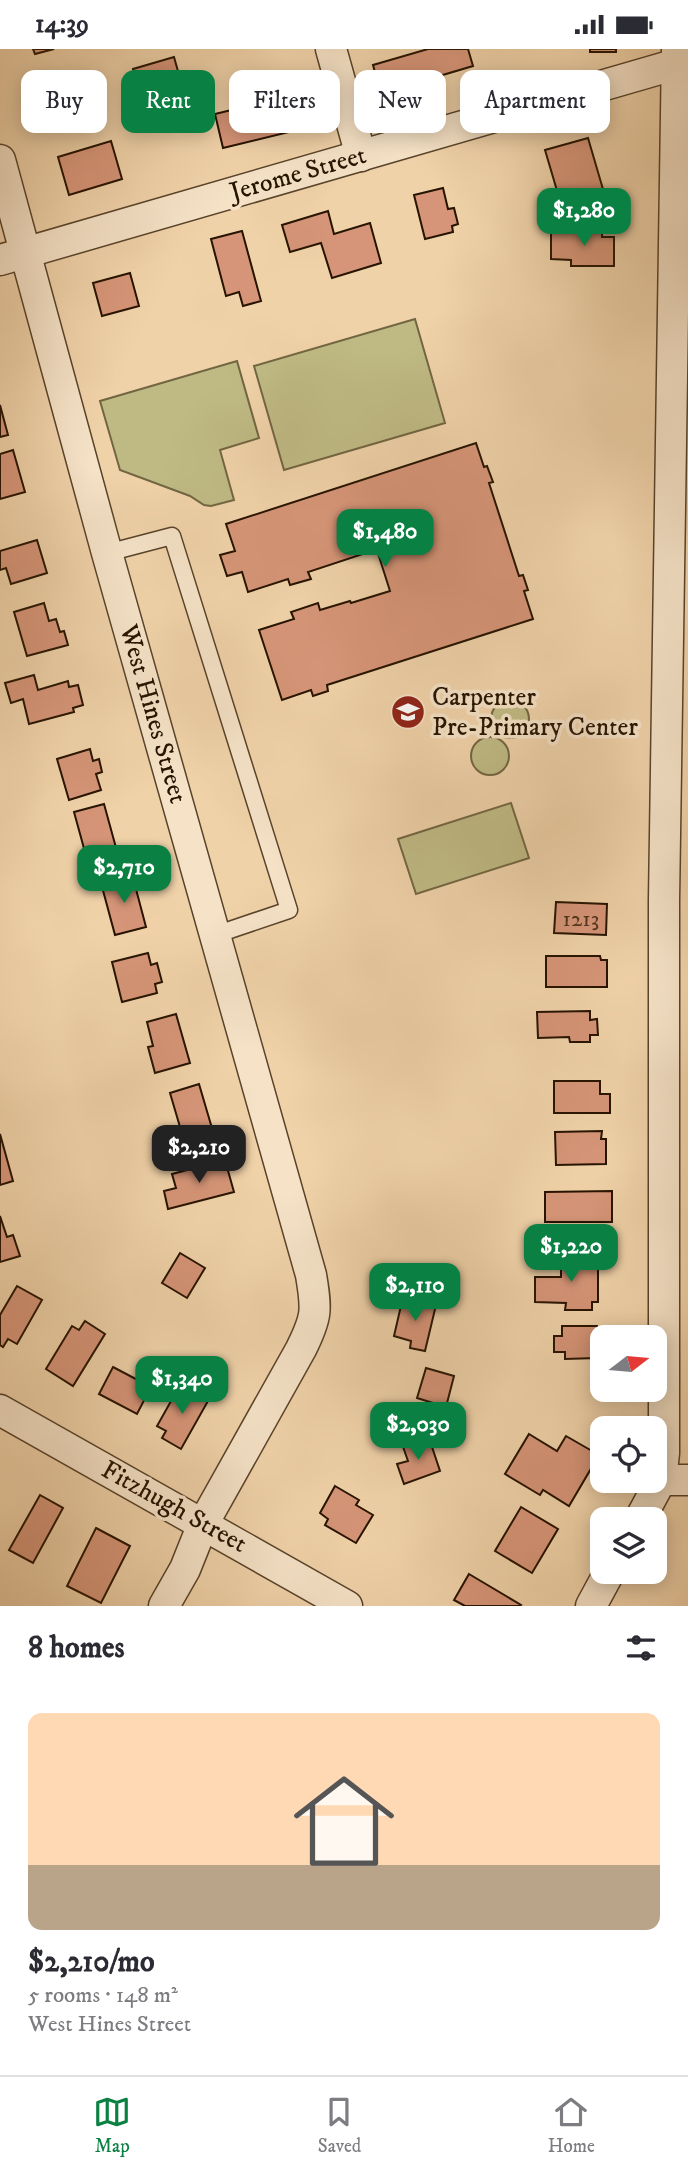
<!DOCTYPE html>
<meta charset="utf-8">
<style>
body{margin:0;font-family:"IM FELL DW Pica",serif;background:#f7f7f7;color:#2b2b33;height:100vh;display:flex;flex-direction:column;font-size:26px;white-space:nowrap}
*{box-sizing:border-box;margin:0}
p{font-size:23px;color:#7c7c81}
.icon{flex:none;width:38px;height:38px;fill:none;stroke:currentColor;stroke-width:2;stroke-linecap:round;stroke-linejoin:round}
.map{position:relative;height:1557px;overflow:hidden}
.panel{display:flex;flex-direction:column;background:#fff;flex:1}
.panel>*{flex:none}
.guide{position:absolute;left:21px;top:21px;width:648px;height:63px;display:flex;gap:14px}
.needle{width:46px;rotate:74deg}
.fabs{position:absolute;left:590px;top:1276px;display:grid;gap:14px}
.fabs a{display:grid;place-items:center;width:77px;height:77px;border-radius:14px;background:#fff;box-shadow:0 4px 18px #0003;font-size:35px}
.price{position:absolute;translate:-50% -60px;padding:0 16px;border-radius:14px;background:#0b8043;color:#fff;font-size:23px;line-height:46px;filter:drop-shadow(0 2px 4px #0008)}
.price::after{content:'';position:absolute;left:50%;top:42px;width:21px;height:16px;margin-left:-10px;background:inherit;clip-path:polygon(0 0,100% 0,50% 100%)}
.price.on{background:#222;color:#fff}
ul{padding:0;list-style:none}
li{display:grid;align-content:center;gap:14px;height:371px;padding:0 28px}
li+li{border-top:2px solid #e1e1e2}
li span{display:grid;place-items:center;height:217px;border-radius:14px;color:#555}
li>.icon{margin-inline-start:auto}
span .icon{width:126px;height:126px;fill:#fffc;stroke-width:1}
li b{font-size:30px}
h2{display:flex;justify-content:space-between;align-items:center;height:84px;padding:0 28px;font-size:30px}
.chip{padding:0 24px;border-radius:14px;background:#fff;box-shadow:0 4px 18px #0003;font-size:24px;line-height:63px}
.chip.on{background:#0b8043;color:#fff}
.status{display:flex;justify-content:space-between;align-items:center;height:49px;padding:0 35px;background:#fff;direction:ltr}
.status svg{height:19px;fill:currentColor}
.menu{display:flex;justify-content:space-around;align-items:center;height:98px;border-top:2px solid #e1e1e2;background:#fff;font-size:19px;color:#7c7c81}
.menu a{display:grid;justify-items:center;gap:4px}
.menu .on{color:#0b8043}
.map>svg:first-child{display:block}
.park{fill:#bfba84;stroke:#726642;stroke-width:2}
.building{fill:#d69578;stroke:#261300;stroke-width:2}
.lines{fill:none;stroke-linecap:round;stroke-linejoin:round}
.lane-casing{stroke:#58432a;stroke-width:19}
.street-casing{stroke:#58432a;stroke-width:33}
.lane{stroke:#f5e2c7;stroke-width:16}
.street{stroke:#f5e2c7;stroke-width:30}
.labels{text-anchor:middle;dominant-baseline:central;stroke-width:7;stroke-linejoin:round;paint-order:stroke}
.number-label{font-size:23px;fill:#52341e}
.street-label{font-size:26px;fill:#261300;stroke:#f5e2c7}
.poi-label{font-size:26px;fill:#261300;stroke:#f5e2c7;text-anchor:start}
</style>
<div class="status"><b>14:39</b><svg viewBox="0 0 49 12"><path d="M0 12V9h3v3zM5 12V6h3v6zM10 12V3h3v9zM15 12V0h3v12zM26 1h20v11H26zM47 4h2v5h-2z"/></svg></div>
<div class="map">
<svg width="688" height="1557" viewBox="0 0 688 1557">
<rect width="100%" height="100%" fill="#f0d2a9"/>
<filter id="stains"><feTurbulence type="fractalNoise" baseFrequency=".00286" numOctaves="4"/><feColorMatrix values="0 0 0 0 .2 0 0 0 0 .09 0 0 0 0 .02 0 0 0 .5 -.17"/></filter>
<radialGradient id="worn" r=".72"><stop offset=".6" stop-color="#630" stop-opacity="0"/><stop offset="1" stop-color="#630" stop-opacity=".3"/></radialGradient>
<!-- park -->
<g class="park">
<path d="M415,270L445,374L284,421L254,317Z"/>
<path d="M237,312L259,389L220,401L234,451L211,457L204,456L190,447L120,421L100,352Z"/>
<circle cx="510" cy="670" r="19"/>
<circle cx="490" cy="707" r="19"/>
<path d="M511,754L529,809L416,845L398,790Z"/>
</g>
<!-- building -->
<g class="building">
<path d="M33,0H54L35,5Z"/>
<path d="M428,0H468L473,17L436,28L439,40L384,56L373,16Z"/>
<rect x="590" y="0" width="26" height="3"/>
<path d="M174,8L181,33L141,44L133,20Z"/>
<path d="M285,48L293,82L223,99L215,65Z"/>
<path d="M588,89L605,147L577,156L573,141L558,145L545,101Z"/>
<path d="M111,92L122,130L69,146L58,108Z"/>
<path d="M443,139L448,160L454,159L458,175L452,177L453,183L425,190L414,146Z"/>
<path d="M328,162L334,185L370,174L381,214L332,229L321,194L290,203L282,176Z"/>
<path d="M570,179H602V188H614V217H571V211L551,210V184H570Z"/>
<path d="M242,182L261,252L243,257L239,243L226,247L211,190Z"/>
<path d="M130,224L139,257L102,267L93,234Z"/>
<path d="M0,356L8,386L0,388Z"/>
<path d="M476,394L484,418L487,417L493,433L489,434L519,527L523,526L528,541L524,542L533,570L327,636L328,642L313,647L311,641L282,651L259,581L294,570L291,563L318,554L320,561L350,552L351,554L390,542L376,498L365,502L366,504L308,523L311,530L290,536L288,530L248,543L242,523L227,527L220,506L235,502L226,475Z"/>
<path d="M13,401L25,443L0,450V405Z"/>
<path d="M37,491L47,524L11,535L6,519L0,521V502Z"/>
<path d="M44,554L49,572L56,570L60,583L64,582L68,596L27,607L14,563Z"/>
<path d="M34,626L38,641L68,632L69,638L78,636L83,656L73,659L74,663L29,675L23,650L11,654L5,634Z"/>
<path d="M90,700L93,712L99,710L102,723L96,725L101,741L69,751L57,710Z"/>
<path d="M104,755L118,806L88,814L74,763Z"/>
<path d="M132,825L146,878L115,886L101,834Z"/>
<path d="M556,853L607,855L606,886L554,884Z"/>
<path d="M148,904L151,916L157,914L162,933L155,935L157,944L122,953L112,913Z"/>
<path d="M546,907H600L601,911H607V938H546Z"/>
<path d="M590,962V971L597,970L598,986H590V993H570L569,988L538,989L537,963Z"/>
<path d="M176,965L190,1014L155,1024L148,998L153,997L147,973Z"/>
<path d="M554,1032H600V1045H610V1064H554Z"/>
<path d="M199,1035L214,1086L185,1095L170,1044Z"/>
<path d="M602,1082L601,1090H606V1115L556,1116L555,1083Z"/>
<path d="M0,1085L13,1132L0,1136Z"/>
<path d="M225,1111L234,1143L168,1160L164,1142L176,1139L172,1125Z"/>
<path d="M612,1142V1173H545V1143Z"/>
<path d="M0,1167L7,1188L13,1186L20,1207L0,1213Z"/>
<path d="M180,1204L205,1219L187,1249L162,1234Z"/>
<path d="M561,1207L598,1208V1253H592V1261H565L566,1254L535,1253V1228H561Z"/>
<path d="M17,1237L42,1251L17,1295L8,1290L3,1298L0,1296V1266Z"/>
<path d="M403,1248L436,1256L425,1302L410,1299L411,1292L394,1287Z"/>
<path d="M85,1272L105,1285L73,1337L46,1320L72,1277L79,1281Z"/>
<path d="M562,1277H597V1309L565,1310V1303H554V1287H562Z"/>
<path d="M113,1318L151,1338L137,1365L99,1345Z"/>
<path d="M426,1319L454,1327L446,1358L417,1349Z"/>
<path d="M180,1336L208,1352L181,1400L162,1389L166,1382L157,1377Z"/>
<path d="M529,1385L557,1402L566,1387L599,1406L569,1457L543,1441L540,1446L505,1425Z"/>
<path d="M410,1389L415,1401L431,1395L440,1422L404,1435L397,1415L408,1412L401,1392Z"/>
<path d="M335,1437L359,1451L356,1456L373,1466L356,1494L325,1476L328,1470L320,1464Z"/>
<path d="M40,1446L63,1459L33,1514L9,1501Z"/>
<path d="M521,1458L558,1480L532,1524L495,1502Z"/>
<path d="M96,1479L130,1497L101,1554L67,1537Z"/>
<path d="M469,1525L521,1556L520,1557H465L454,1551Z"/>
</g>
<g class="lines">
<!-- lane casing -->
<g class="lane-casing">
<path id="lane" d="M107,504L172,487L289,861L215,886"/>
</g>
<!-- street casing -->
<g class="street-casing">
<g id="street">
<path d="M331,0L361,107"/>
<path d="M0,111L107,504L311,1226C317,1261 317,1268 301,1300L203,1475L185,1520L164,1557"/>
<path d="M0,211L677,15"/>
<path d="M0,1361L347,1557"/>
<path d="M661,1431H688"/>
<path d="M640,1470L661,1431L664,1404V851L677,0"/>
<path d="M591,1557L610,1522"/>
</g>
</g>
<!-- lane -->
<use href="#lane" class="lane"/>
<!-- street -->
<use href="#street" class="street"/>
</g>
<!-- icons -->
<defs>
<g id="school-disc" transform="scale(1.75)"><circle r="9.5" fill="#8f2418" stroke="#f5e2c7"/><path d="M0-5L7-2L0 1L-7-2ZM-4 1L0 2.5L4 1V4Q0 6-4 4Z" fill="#fff"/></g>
</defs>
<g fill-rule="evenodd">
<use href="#school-disc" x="408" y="663"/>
</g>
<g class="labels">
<!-- number labels -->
<g class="number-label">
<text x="581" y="870">1213</text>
</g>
<!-- street labels -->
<g class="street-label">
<text transform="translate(298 125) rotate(-16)">Jerome Street</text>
<text transform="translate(153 665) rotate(74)">West Hines Street</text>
<text transform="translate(174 1458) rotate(29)">Fitzhugh Street</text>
</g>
<!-- poi labels -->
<g class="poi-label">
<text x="432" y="648">Carpenter<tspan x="432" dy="30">Pre-Primary Center</tspan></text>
</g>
</g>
<rect width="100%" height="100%" filter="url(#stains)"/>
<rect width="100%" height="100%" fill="url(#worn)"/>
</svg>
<div class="fabs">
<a><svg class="needle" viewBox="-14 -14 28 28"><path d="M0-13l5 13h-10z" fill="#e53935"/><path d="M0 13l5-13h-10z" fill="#7c7c81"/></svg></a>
<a><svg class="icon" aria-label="locate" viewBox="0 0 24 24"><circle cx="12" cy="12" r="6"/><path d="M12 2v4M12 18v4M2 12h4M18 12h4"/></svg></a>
<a><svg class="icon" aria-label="layers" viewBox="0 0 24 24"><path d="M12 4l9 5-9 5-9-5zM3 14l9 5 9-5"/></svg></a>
</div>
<b class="price" style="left:584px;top:199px">$1,280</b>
<b class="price" style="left:385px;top:520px">$1,480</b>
<b class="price" style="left:124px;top:856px">$2,710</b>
<b class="price on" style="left:199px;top:1136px">$2,210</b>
<b class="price" style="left:571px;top:1235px">$1,220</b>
<b class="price" style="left:415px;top:1274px">$2,110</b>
<b class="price" style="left:182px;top:1367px">$1,340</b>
<b class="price" style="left:418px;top:1413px">$2,030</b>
<div class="guide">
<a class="chip">Buy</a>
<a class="chip on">Rent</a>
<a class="chip">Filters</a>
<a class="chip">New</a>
<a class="chip">Apartment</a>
</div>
</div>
<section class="panel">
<h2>8 homes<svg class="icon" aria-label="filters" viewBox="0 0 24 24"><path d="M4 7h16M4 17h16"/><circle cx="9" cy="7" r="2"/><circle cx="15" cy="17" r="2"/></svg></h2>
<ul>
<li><span style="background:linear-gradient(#ffd9b3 70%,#b9a48a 0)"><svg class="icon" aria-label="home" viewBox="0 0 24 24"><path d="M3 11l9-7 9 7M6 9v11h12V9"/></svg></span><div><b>$2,210/mo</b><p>5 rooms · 148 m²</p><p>West Hines Street</p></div></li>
</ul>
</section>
<nav class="menu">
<a class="on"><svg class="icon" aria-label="map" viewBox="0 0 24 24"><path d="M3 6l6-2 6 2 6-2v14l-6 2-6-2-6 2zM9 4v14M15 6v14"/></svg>Map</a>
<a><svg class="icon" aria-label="saved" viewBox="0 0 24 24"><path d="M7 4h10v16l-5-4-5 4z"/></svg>Saved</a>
<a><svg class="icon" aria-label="home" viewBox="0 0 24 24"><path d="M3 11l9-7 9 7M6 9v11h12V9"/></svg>Home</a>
</nav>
